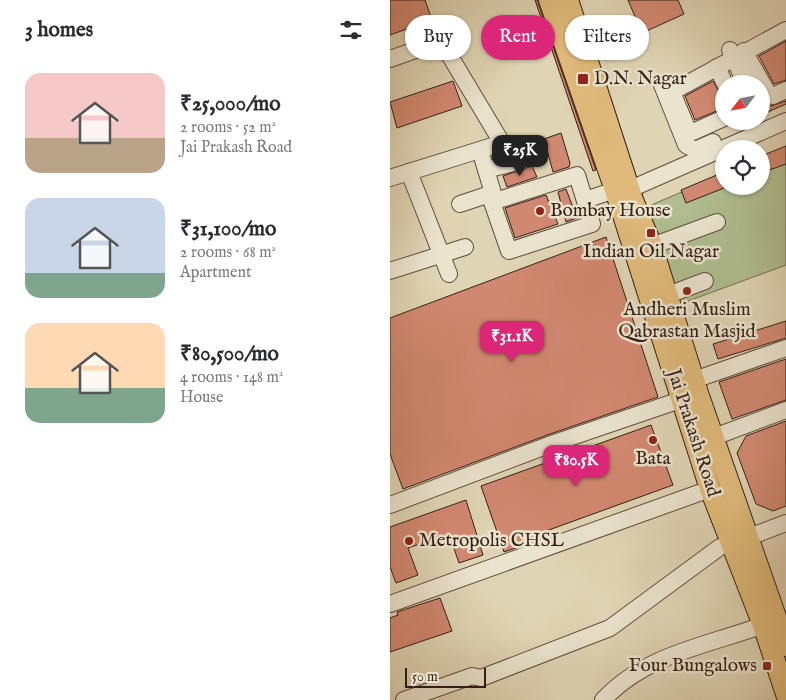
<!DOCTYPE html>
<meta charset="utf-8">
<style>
body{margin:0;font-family:"IM FELL English",serif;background:#f7f7f7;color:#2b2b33;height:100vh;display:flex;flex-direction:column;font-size:19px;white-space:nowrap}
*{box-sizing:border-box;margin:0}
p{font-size:16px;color:#7c7c81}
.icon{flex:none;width:28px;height:28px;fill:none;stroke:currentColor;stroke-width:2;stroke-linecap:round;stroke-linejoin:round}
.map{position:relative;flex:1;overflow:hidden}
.details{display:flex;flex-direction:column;background:#fff;width:390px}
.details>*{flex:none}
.hud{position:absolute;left:15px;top:15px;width:305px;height:45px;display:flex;gap:10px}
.needle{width:32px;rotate:238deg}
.tools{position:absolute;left:325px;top:75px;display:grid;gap:10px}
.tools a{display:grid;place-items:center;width:55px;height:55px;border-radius:50%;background:#fff;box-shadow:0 1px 4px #0004;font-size:25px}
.scale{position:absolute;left:15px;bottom:12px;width:81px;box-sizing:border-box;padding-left:5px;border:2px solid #351e15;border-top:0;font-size:14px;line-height:18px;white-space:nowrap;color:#351e15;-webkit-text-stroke:4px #eae3ce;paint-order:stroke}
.price{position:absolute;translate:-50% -42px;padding:0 11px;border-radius:10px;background:#db2777;color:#fff;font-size:16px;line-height:32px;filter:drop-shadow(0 1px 2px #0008)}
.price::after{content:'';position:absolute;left:50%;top:30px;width:15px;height:11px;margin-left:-8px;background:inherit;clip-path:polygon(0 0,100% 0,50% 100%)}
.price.on{background:#222;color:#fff}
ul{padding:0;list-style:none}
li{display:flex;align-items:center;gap:15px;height:125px;padding:0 25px}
li span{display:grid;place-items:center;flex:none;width:140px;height:100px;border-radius:15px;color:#555}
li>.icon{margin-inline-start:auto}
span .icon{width:60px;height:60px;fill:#fffc;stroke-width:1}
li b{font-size:21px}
h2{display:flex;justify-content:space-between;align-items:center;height:60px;padding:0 25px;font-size:21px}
.pill{padding:0 18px;border-radius:22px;background:#fff;box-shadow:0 1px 4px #0004;font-size:18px;line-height:45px}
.pill.on{background:#db2777;color:#fff}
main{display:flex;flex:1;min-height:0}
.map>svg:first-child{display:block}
.green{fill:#afbd8f;stroke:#726e52}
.building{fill:#d18870;stroke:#351e15}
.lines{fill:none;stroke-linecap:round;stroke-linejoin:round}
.minor-casing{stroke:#604c3c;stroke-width:18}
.major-casing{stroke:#351e15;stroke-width:22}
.minor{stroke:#eae3ce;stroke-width:16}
.major{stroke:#e0ba7a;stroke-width:20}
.poi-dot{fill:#8f2418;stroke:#eae3ce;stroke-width:2}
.labels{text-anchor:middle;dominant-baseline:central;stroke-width:5;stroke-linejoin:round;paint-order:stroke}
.poi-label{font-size:19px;fill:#351e15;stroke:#eae3ce;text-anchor:start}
.street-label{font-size:19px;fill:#351e15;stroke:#eae3ce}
</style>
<main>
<section class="details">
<h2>3 homes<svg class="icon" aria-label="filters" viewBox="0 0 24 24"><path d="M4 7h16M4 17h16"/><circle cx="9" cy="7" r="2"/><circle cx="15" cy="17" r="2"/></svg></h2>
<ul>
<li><span style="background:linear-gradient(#f6c9c9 65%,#b9a48a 0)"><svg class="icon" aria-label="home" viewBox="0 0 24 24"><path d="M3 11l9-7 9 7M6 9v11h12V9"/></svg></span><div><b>₹25,000/mo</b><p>2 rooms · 52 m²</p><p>Jai Prakash Road</p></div></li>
<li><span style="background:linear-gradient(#c9d6e8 75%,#7fa58c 0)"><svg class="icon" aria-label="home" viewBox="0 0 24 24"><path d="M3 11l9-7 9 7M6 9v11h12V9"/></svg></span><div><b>₹31,100/mo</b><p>2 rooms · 68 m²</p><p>Apartment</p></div></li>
<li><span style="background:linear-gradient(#ffd9b3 65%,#7fa58c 0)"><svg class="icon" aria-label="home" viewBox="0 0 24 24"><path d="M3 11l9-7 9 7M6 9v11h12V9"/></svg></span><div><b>₹80,500/mo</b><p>4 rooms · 148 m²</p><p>House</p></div></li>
</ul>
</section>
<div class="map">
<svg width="396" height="700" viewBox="0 0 396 700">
<rect width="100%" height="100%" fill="#dfd4b3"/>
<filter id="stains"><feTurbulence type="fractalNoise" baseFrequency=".004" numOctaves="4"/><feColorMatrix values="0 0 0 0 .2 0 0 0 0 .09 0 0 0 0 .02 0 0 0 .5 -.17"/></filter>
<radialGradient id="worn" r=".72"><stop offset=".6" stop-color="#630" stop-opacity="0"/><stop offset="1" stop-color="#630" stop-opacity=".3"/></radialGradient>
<!-- green -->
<path class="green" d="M396,148V265L290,304L254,208L334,174V186H371V159Z"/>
<!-- building -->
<g class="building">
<path d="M0,0H35L42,20L0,35Z"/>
<path d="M145,0H147L206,170L203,171Z"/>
<path d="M238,0H288L294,14L252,33Z"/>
<path d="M396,41V80L384,84L369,56Z"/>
<path d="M63,81L72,106L7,128L0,102Z"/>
<path d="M323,81L329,92L334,94V108L305,120L295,96Z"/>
<path d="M371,101L381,106L396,101V104L371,115Z"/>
<path d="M171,133L180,163L179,167L163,172L154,139Z"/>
<path d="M396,146V164L371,173V156Z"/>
<path d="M142,166L147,177L117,187L113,176Z"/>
<path d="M334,172V188L296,203L291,190Z"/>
<path d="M176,189L187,218L176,222L168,192Z"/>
<path d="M156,195L168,224L125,238L115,208Z"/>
<path d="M216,237L268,397L160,434L13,489L0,454V318Z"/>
<path d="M396,321V338L328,359L323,344Z"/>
<path d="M396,359V400L342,419L329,382Z"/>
<path d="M396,421V506L383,511L366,504L347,453L356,436Z"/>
<path d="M261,425L283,485L156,531L158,537L114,552L91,486Z"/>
<path d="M76,500L93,555L69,563L59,534L18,548L28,575L6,583L0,567V527Z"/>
<path d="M50,598L62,631L0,652V618L8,615L7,612Z"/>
</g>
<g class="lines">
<!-- minor casing -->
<g class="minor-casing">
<g id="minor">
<path d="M340,50L356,84"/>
<path d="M354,51L379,95L383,96L396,90"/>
<path d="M0,59L51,41L112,143L0,178"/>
<path d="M327,67L335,84"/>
<path d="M272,85L296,145L305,150L323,142"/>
<path d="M334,118L303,132L298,130L282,92L396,30"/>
<path d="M96,170L131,161L138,157L131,146L112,143"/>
<path d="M19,172L59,274"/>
<path d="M187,175L202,224L119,251L102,202Z"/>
<path d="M229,194L396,121"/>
<path d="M195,200L225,190"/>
<path d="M70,204L103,193L90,150"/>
<path d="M262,246L327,222"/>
<path d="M0,271L75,247"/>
<path d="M278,295L315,281"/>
<path d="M304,380L396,348"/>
<path d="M324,437L396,410"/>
<path d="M0,505L164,443L302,396"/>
<path d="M359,537L396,523"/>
<path d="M0,604L320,489"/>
<path d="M14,700L82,676L91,678L220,628L330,547"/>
<path d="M213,700C256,654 316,646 373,625"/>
</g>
</g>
<!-- major casing -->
<g class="major-casing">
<g id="major">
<path d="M159,0L225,190L320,489L373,625L396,694"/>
<path d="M178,0L243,200L262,246L308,393L396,646"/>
</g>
</g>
<!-- minor -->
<use href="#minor" class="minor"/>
<!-- major -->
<use href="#major" class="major"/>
</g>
<!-- markers -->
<g class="poi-dot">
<rect x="187" y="73" width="12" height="12" rx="2.5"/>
<circle cx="150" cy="211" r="5"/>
<rect x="256" y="228" width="10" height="10" rx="2.5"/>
<circle cx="297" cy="291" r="5"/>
<circle cx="263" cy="440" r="5"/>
<circle cx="19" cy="541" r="5"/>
<rect x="372" y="661" width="10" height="10" rx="2.5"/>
</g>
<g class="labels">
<!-- poi labels -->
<g class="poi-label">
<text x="204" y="79">D.N. Nagar</text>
<text x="160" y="211">Bombay House</text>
<text x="261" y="252" text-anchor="middle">Indian Oil Nagar</text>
<text x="297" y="310" text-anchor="middle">Andheri Muslim<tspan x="297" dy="22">Qabrastan Masjid</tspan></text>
<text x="263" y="459" text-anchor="middle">Bata</text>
<text x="29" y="541">Metropolis CHSL</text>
<text x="367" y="666" text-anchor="end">Four Bungalows</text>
</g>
<!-- street labels -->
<g class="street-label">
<text transform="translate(303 433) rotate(72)">Jai Prakash Road</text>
</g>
</g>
<rect width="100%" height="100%" filter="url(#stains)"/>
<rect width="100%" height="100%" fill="url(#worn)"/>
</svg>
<div class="tools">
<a><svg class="needle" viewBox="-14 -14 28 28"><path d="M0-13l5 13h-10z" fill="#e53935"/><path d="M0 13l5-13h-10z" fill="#7c7c81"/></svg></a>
<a><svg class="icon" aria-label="locate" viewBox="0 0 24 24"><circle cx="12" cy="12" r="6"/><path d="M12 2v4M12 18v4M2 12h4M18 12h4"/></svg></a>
</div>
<div class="scale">50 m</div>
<b class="price on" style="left:130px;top:177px">₹25K</b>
<b class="price" style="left:122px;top:363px">₹31.1K</b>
<b class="price" style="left:186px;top:487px">₹80.5K</b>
<div class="hud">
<a class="pill">Buy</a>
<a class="pill on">Rent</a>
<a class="pill">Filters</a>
</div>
</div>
</main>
